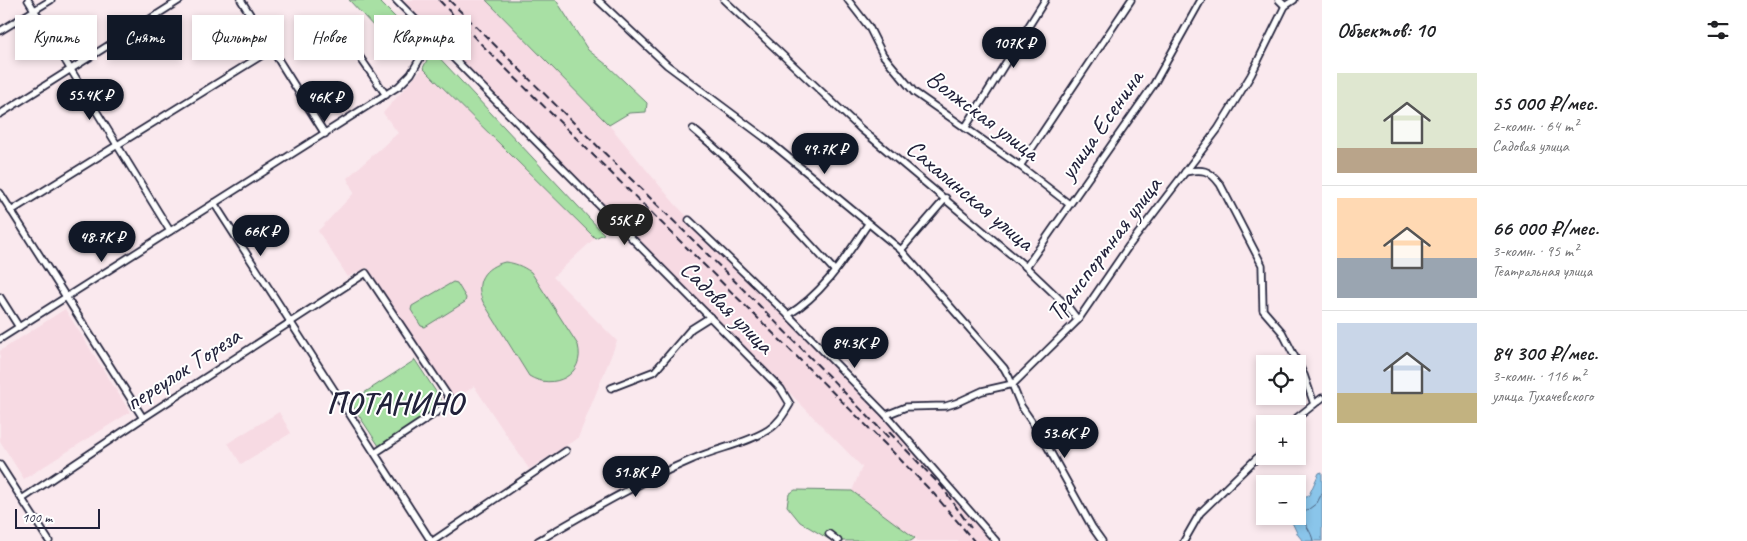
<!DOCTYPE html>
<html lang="ru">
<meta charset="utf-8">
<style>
body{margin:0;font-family:Caveat,sans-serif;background:#f6f6f6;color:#202124;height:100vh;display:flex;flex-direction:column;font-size:19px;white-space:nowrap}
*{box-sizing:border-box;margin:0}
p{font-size:16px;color:#757577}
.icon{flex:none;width:28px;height:28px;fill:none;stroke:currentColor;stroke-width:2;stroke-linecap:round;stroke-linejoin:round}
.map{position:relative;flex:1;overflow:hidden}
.drawer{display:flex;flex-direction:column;background:#fff;width:425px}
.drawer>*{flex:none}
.hud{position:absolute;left:15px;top:15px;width:475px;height:45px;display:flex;gap:10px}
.buttons{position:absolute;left:1256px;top:355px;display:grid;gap:10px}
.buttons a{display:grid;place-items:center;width:50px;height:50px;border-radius:0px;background:#fff;box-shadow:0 2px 8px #0003;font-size:25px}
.scale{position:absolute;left:15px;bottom:12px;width:85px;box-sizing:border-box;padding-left:5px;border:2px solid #22223b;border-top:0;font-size:14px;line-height:18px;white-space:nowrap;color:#22223b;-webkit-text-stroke:4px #fff;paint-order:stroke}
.price{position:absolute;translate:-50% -42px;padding:0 11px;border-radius:18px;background:#111827;color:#fff;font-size:16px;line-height:32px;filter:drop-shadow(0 1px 2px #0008)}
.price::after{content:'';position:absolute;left:50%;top:30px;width:15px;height:11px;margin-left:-8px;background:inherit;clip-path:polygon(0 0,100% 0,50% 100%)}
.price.current{background:#222;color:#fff}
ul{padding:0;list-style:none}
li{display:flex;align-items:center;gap:15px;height:125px;padding:0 15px}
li+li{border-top:1px solid #e0e0e0}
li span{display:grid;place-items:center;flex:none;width:140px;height:100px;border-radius:0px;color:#555}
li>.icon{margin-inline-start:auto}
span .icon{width:60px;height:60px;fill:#fffc;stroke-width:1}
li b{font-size:21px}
h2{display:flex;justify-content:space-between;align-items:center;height:60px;padding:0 15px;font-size:21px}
.chip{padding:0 18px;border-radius:0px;background:#fff;box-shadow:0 2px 8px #0003;font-size:18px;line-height:45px}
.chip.current{background:#111827;color:#fff}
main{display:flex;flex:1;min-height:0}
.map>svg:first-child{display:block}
.built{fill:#f7dae3}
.green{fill:#a8e0a4;stroke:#658170}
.water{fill:#8ac5ea;stroke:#6084a4}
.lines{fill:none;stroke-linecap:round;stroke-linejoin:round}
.shore{stroke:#4c6381;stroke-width:1}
.minor-casing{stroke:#22223b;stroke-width:9}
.minor{stroke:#fff;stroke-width:5.5}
.rail{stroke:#22223b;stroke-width:2;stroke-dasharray:8 4;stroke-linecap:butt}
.labels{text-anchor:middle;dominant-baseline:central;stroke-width:4;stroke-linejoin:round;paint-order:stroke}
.street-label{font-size:25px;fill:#22223b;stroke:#fff}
.district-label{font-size:30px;font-weight:bold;letter-spacing:1px;fill:#22223b;stroke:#fff}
</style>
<main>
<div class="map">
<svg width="1322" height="541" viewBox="0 0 1322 541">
<rect width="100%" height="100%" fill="#fae9ee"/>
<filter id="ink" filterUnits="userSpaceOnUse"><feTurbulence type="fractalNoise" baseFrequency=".02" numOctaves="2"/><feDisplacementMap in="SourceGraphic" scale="10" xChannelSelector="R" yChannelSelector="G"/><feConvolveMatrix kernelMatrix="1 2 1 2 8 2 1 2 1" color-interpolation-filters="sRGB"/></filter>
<g filter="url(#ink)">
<!-- built -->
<g class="built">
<path d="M402,0H486L609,125L675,204L860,393L921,457L990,541H918L852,491L862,467L784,387L504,108Z"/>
<path d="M423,68L595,238L553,277L617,341L578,438L529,469L474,386L455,400L367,267L348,277L318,231L354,193L347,178L398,133L383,113Z"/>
<path d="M65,309L130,412L24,479L0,441V351Z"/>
<path d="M279,412L291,433L241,464L228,443Z"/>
</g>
<!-- green -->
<g class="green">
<path d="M349,0H378L420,42L404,59Z"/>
<path d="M486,0H556L588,50L607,65L647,103L646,112L629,113L609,125Z"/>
<path d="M432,50L604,234L595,238L423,68Z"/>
<path d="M505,262C515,263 522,266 531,272L578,345C586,375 553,391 529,376L483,302C474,282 484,267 505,262Z"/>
<path d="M453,282L457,283L466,298L465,302L425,327L421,326L411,310L412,306Z"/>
<path d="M415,360L444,404L379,446L350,402Z"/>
<path d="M795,490L852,491L915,538L911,541H832L800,522L787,506L789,494Z"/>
</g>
<!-- water -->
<path class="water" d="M1322,472V541H1303L1298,535L1289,516H1298V503L1309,495L1319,473Z"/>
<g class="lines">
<!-- shore -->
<path class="shore" d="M1313,541C1312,532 1304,524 1301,515L1317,503L1322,493"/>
<!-- minor casing -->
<g class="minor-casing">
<g id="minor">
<path d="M28,0L170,231"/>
<path d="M241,0L325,134"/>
<path d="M396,0L781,389L790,404C784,414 778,424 768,430C746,444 717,448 693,459C639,482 588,512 538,541"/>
<path d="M598,0L667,65L765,138L901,250L1004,368L1009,377L1021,406L1041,435L1092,527L1102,541"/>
<path d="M724,0L861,129L1026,267L1068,307L1078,320"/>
<path d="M848,0L869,27L883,55L914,92L1020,166L1069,204"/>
<path d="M1279,0L1285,6"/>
<path d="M335,21L386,95"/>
<path d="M0,31L51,0"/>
<path d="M0,114L180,0"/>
<path d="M965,128L1045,0"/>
<path d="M693,129C745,172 790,222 835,271"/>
<path d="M1020,166L1131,0"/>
<path d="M1185,172C1202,169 1209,169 1220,184L1262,265L1263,310L1282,332L1304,375L1314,404"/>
<path d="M0,193L143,418"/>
<path d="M214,203L431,541"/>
<path d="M11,211L272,49"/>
<path d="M689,220L788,315L886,415L996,541"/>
<path d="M901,250L946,198"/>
<path d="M1026,267L1154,84L1201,0"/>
<path d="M0,297L19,327"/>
<path d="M788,315C824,293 845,258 868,224"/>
<path d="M0,339L399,86L411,74L432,38"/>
<path d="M1013,384L1078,320L1128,247L1218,129L1251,75L1285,6L1294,0"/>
<path d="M611,388L655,371L691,329L710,317"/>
<path d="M886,415L906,407L946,406L956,403L982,391L1013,384"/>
<path d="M1289,424L1322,398"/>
<path d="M0,465L49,541"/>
<path d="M22,499L143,418L366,273L452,402L375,453"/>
<path d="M829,534L838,541"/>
<path d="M433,541L566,451"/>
<path d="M1184,541L1200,513L1265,450"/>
</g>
</g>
<!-- minor -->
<use href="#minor" class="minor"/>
<!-- rail -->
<g class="rail">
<path d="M439,0L478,41L886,445L934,494L974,541"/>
<path d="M449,0L756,302L891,440"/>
<path d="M889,432L942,487L971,528"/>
</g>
</g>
</g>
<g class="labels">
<!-- street labels -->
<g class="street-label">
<text transform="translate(983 115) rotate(37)">Волжская улица</text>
<text transform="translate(1101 125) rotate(-55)">улица Есенина</text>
<text transform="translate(970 195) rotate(40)">Сахалинская улица</text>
<text transform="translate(1104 249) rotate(-53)">Транспортная улица</text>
<text transform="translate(727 307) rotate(45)">Садовая улица</text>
<text transform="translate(183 369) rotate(-33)">переулок Тореза</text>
</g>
<!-- district labels -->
<g class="district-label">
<text x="395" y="403">ПОТАНИНО</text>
</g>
</g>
</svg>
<div class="buttons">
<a><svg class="icon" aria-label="locate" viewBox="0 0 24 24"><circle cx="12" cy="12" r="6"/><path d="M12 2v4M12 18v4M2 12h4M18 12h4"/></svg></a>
<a>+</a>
<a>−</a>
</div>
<div class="scale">100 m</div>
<b class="price" style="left:1014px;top:69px">107K ₽</b>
<b class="price" style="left:90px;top:121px">55.4K ₽</b>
<b class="price" style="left:325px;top:123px">46K ₽</b>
<b class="price" style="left:825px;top:175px">49.7K ₽</b>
<b class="price current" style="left:625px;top:246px">55K ₽</b>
<b class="price" style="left:261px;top:257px">66K ₽</b>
<b class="price" style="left:102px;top:263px">48.7K ₽</b>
<b class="price" style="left:855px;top:369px">84.3K ₽</b>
<b class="price" style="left:1065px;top:459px">53.6K ₽</b>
<b class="price" style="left:636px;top:498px">51.8K ₽</b>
<div class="hud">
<a class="chip">Купить</a>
<a class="chip current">Снять</a>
<a class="chip">Фильтры</a>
<a class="chip">Новое</a>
<a class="chip">Квартира</a>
</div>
</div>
<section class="drawer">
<h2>Объектов: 10<svg class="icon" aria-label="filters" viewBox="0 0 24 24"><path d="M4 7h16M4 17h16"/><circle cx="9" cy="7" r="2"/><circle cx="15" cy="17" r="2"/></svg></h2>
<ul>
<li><span style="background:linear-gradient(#dfe7d0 75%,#b9a48a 0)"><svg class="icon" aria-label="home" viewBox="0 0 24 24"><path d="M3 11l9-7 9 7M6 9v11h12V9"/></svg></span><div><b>55 000 ₽/мес.</b><p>2-комн. · 64 m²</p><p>Садовая улица</p></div></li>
<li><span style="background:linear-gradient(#ffd9b3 60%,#9aa5b1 0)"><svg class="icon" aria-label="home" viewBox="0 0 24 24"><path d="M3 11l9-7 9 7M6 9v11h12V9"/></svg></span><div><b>66 000 ₽/мес.</b><p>3-комн. · 95 m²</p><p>Театральная улица</p></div></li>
<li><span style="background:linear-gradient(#c9d6e8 70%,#c2b280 0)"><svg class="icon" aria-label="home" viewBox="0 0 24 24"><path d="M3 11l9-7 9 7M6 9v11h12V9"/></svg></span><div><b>84 300 ₽/мес.</b><p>3-комн. · 116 m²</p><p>улица Тухачевского</p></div></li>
</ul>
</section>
</main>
